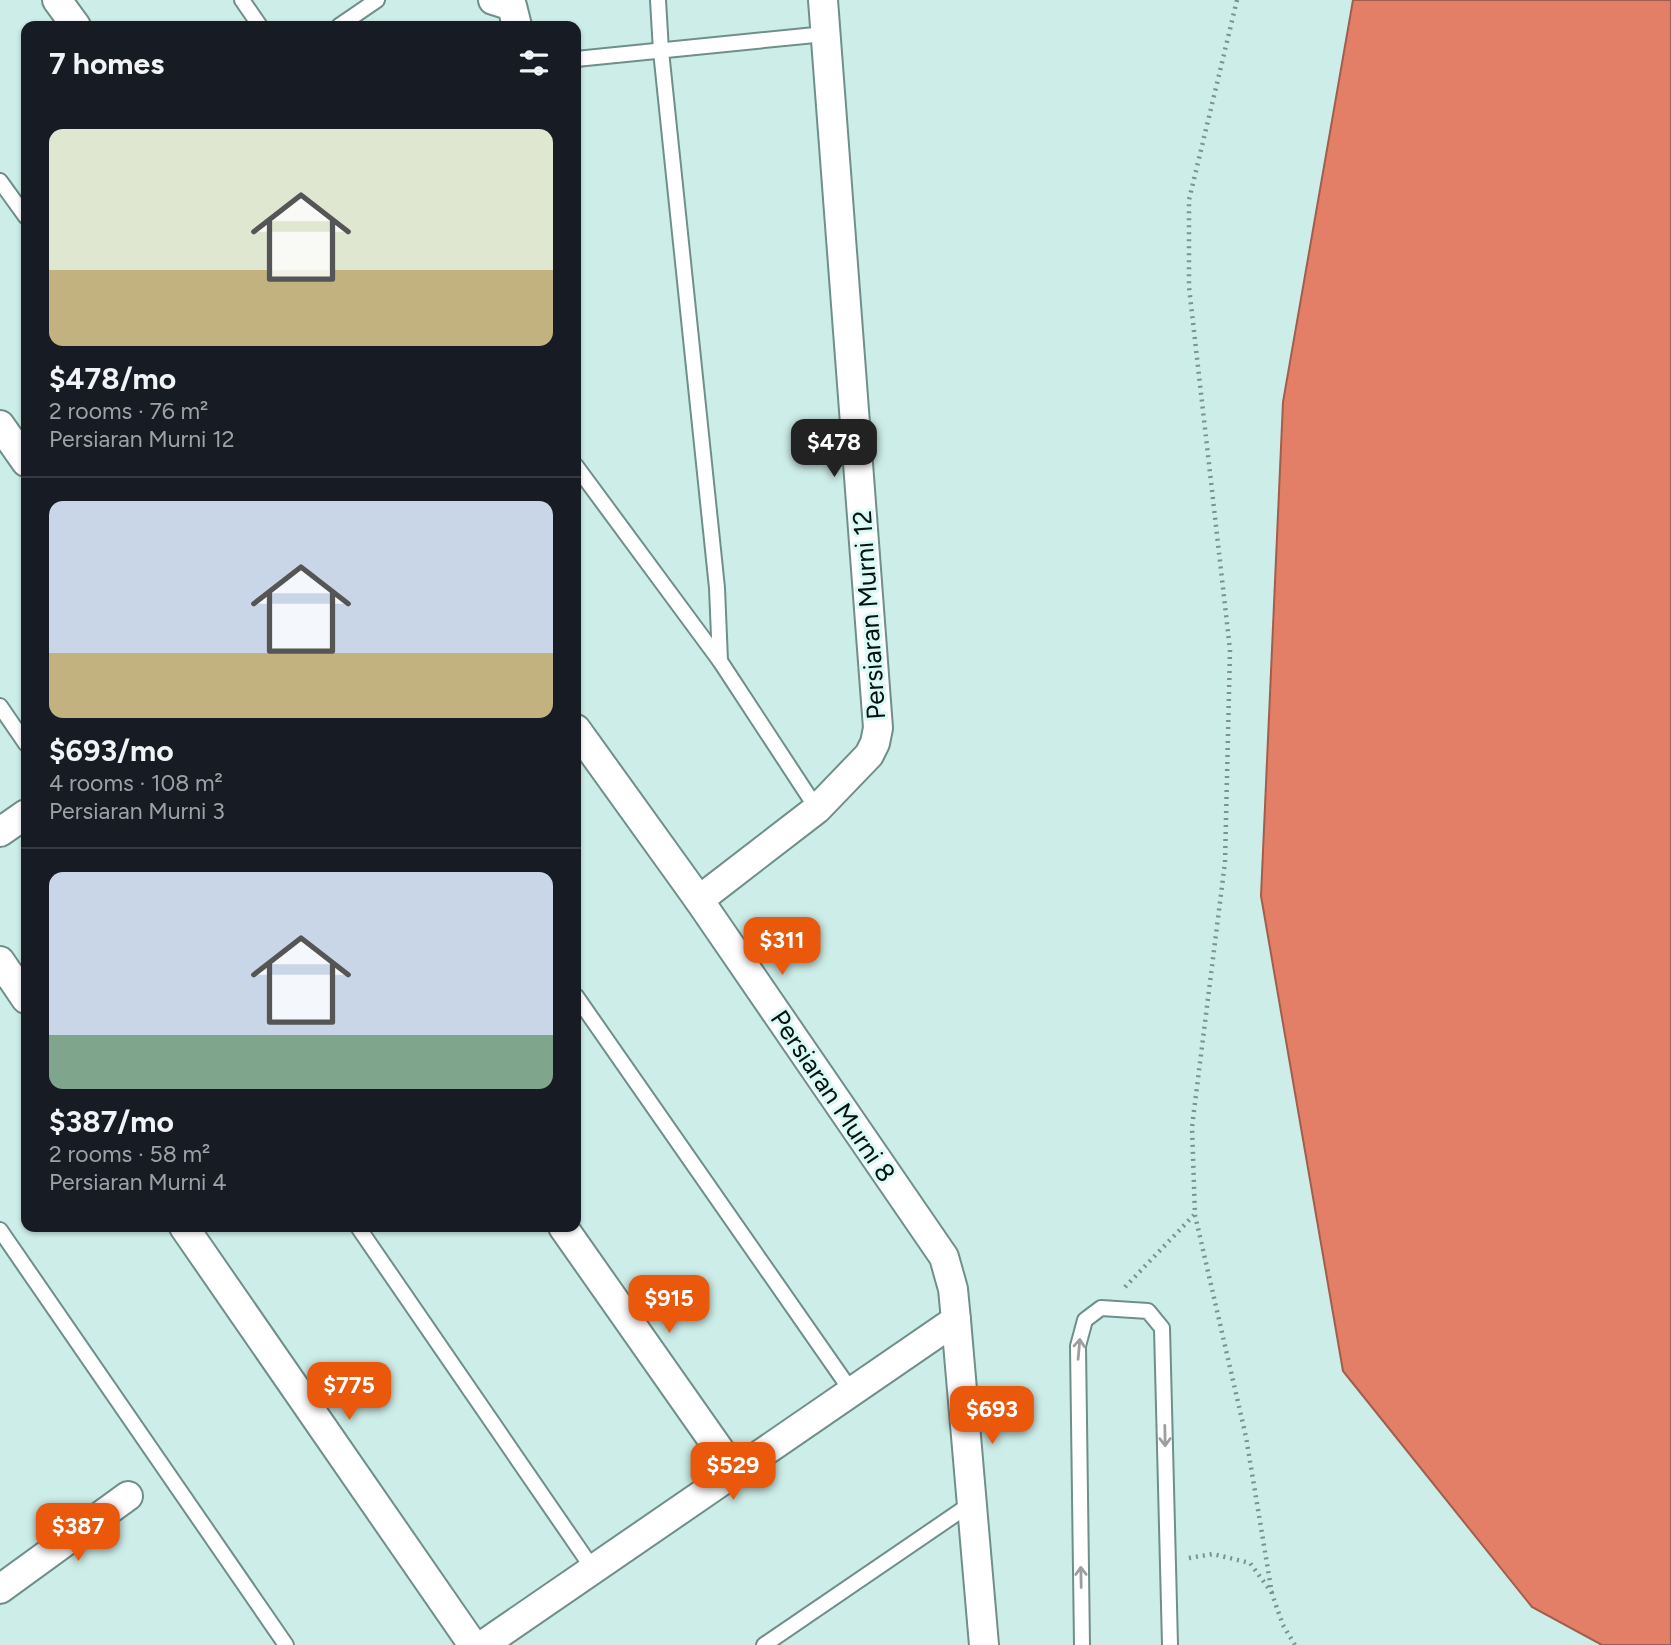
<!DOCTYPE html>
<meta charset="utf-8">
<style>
body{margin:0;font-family:Figtree,sans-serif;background:#20242c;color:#f1f3f6;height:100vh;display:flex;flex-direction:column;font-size:26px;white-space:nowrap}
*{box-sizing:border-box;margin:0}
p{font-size:23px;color:#9ea1a6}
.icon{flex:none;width:38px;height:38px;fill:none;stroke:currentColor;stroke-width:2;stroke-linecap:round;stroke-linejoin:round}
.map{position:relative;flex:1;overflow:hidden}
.panel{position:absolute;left:21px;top:21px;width:560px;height:1211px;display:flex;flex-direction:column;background:#171b24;border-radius:14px;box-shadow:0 2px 5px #0004}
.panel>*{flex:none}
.price{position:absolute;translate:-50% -60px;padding:0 16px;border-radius:14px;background:#ea580c;color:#fff;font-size:23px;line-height:46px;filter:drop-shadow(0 2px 4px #0008)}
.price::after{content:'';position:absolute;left:50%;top:42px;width:21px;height:16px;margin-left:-10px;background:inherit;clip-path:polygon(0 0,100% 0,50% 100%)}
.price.on{background:#222;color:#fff}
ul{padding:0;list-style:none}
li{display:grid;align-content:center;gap:14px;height:371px;padding:0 28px}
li+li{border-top:2px solid #363941}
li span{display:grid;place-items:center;height:217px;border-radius:14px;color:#555}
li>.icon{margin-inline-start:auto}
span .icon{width:126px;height:126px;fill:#fffc;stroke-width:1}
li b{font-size:30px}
h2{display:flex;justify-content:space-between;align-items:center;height:84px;padding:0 28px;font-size:30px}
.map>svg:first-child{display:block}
.water{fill:#e37f66;stroke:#a15e4c;stroke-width:2}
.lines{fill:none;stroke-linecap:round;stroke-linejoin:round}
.lane-casing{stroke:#708e8a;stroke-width:18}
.street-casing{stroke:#708e8a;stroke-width:32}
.path{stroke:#7b928e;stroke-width:4.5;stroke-dasharray:2 5;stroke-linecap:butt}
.lane{stroke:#fff;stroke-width:14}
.street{stroke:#fff;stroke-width:28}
.oneway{stroke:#9ba09f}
.labels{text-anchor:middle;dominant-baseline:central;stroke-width:6;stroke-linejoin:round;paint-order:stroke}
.street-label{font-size:26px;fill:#061210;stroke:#dafaf5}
</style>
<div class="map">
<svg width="1671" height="1645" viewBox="0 0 1671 1645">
<rect width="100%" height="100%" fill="#cdede8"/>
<!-- water -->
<path class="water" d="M1353,0H1671V1645H1602L1532,1607L1343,1371L1261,896L1283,402Z"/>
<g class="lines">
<!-- lane casing -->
<g class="lane-casing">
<g id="lane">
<path d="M242,0L260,26"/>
<path d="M658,0L661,51L717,588L720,661"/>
<path d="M339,26L377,0"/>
<path d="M576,59L825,34"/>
<path d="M0,181L26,217"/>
<path d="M576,466L720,661L817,809"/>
<path d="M0,706L26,744"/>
<path d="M576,996L852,1392"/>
<path d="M358,1227L593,1569"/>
<path d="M0,1230L286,1645"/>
<path d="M764,1645L972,1503"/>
<path d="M1082,1645L1078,1346L1085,1320L1101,1308L1148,1311L1162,1328L1170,1645"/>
</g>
</g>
<!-- street casing -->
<g class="street-casing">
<g id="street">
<path d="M57,0L76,26"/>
<path d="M493,0L512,6L517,26"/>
<path d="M0,425L26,462"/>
<path d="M576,729L699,900L944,1257L953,1289L956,1320L984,1645"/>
<path d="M0,832L26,814"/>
<path d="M699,900L817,809L869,755L875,743L878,728L823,0"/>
<path d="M0,961L26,999"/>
<path d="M184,1227L473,1645"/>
<path d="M563,1227L735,1472"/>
<path d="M0,1589L128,1496"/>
<path d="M483,1645L956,1320"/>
</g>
</g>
<!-- path -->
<g class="path">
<path d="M1237,0L1189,200V287L1230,650L1225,862L1192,1127L1195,1215L1246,1437L1272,1594L1283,1625L1295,1645"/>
<path d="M1125,1287L1194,1215"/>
<path d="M1189,1558L1213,1554L1250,1563L1272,1593"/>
</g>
<!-- lane -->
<use href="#lane" class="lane"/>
<!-- street -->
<use href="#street" class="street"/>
</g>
<!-- one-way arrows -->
<defs><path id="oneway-shaft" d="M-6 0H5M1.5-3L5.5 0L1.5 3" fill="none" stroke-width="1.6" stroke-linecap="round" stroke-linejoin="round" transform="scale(1.75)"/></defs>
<g class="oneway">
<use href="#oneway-shaft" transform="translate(1079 1349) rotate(-85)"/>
<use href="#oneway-shaft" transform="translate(1165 1436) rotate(89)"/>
<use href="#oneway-shaft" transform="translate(1081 1577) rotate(-91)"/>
</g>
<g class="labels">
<!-- street labels -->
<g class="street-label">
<text transform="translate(869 615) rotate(-94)">Persiaran Murni 12</text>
<text transform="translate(833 1096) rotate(56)">Persiaran Murni 8</text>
</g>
</g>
</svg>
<b class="price on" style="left:834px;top:479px">$478</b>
<b class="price" style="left:782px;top:977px">$311</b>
<b class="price" style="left:669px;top:1335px">$915</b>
<b class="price" style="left:349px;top:1422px">$775</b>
<b class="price" style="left:992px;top:1446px">$693</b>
<b class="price" style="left:733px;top:1502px">$529</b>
<b class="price" style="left:78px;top:1563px">$387</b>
<section class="panel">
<h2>7 homes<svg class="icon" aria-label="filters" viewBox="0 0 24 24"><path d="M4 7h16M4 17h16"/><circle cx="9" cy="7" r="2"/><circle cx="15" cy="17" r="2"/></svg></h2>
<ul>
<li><span style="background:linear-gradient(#dfe7d0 65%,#c2b280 0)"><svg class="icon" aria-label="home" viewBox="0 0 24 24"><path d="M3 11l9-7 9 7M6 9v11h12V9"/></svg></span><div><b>$478/mo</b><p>2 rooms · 76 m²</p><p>Persiaran Murni 12</p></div></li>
<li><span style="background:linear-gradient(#c9d6e8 70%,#c2b280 0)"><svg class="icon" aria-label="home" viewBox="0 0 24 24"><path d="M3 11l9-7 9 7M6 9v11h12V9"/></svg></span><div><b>$693/mo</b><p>4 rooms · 108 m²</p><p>Persiaran Murni 3</p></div></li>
<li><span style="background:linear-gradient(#c9d6e8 75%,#7fa58c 0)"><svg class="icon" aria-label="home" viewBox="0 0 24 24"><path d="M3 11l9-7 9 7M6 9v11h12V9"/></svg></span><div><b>$387/mo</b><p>2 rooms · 58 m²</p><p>Persiaran Murni 4</p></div></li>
</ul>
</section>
</div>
